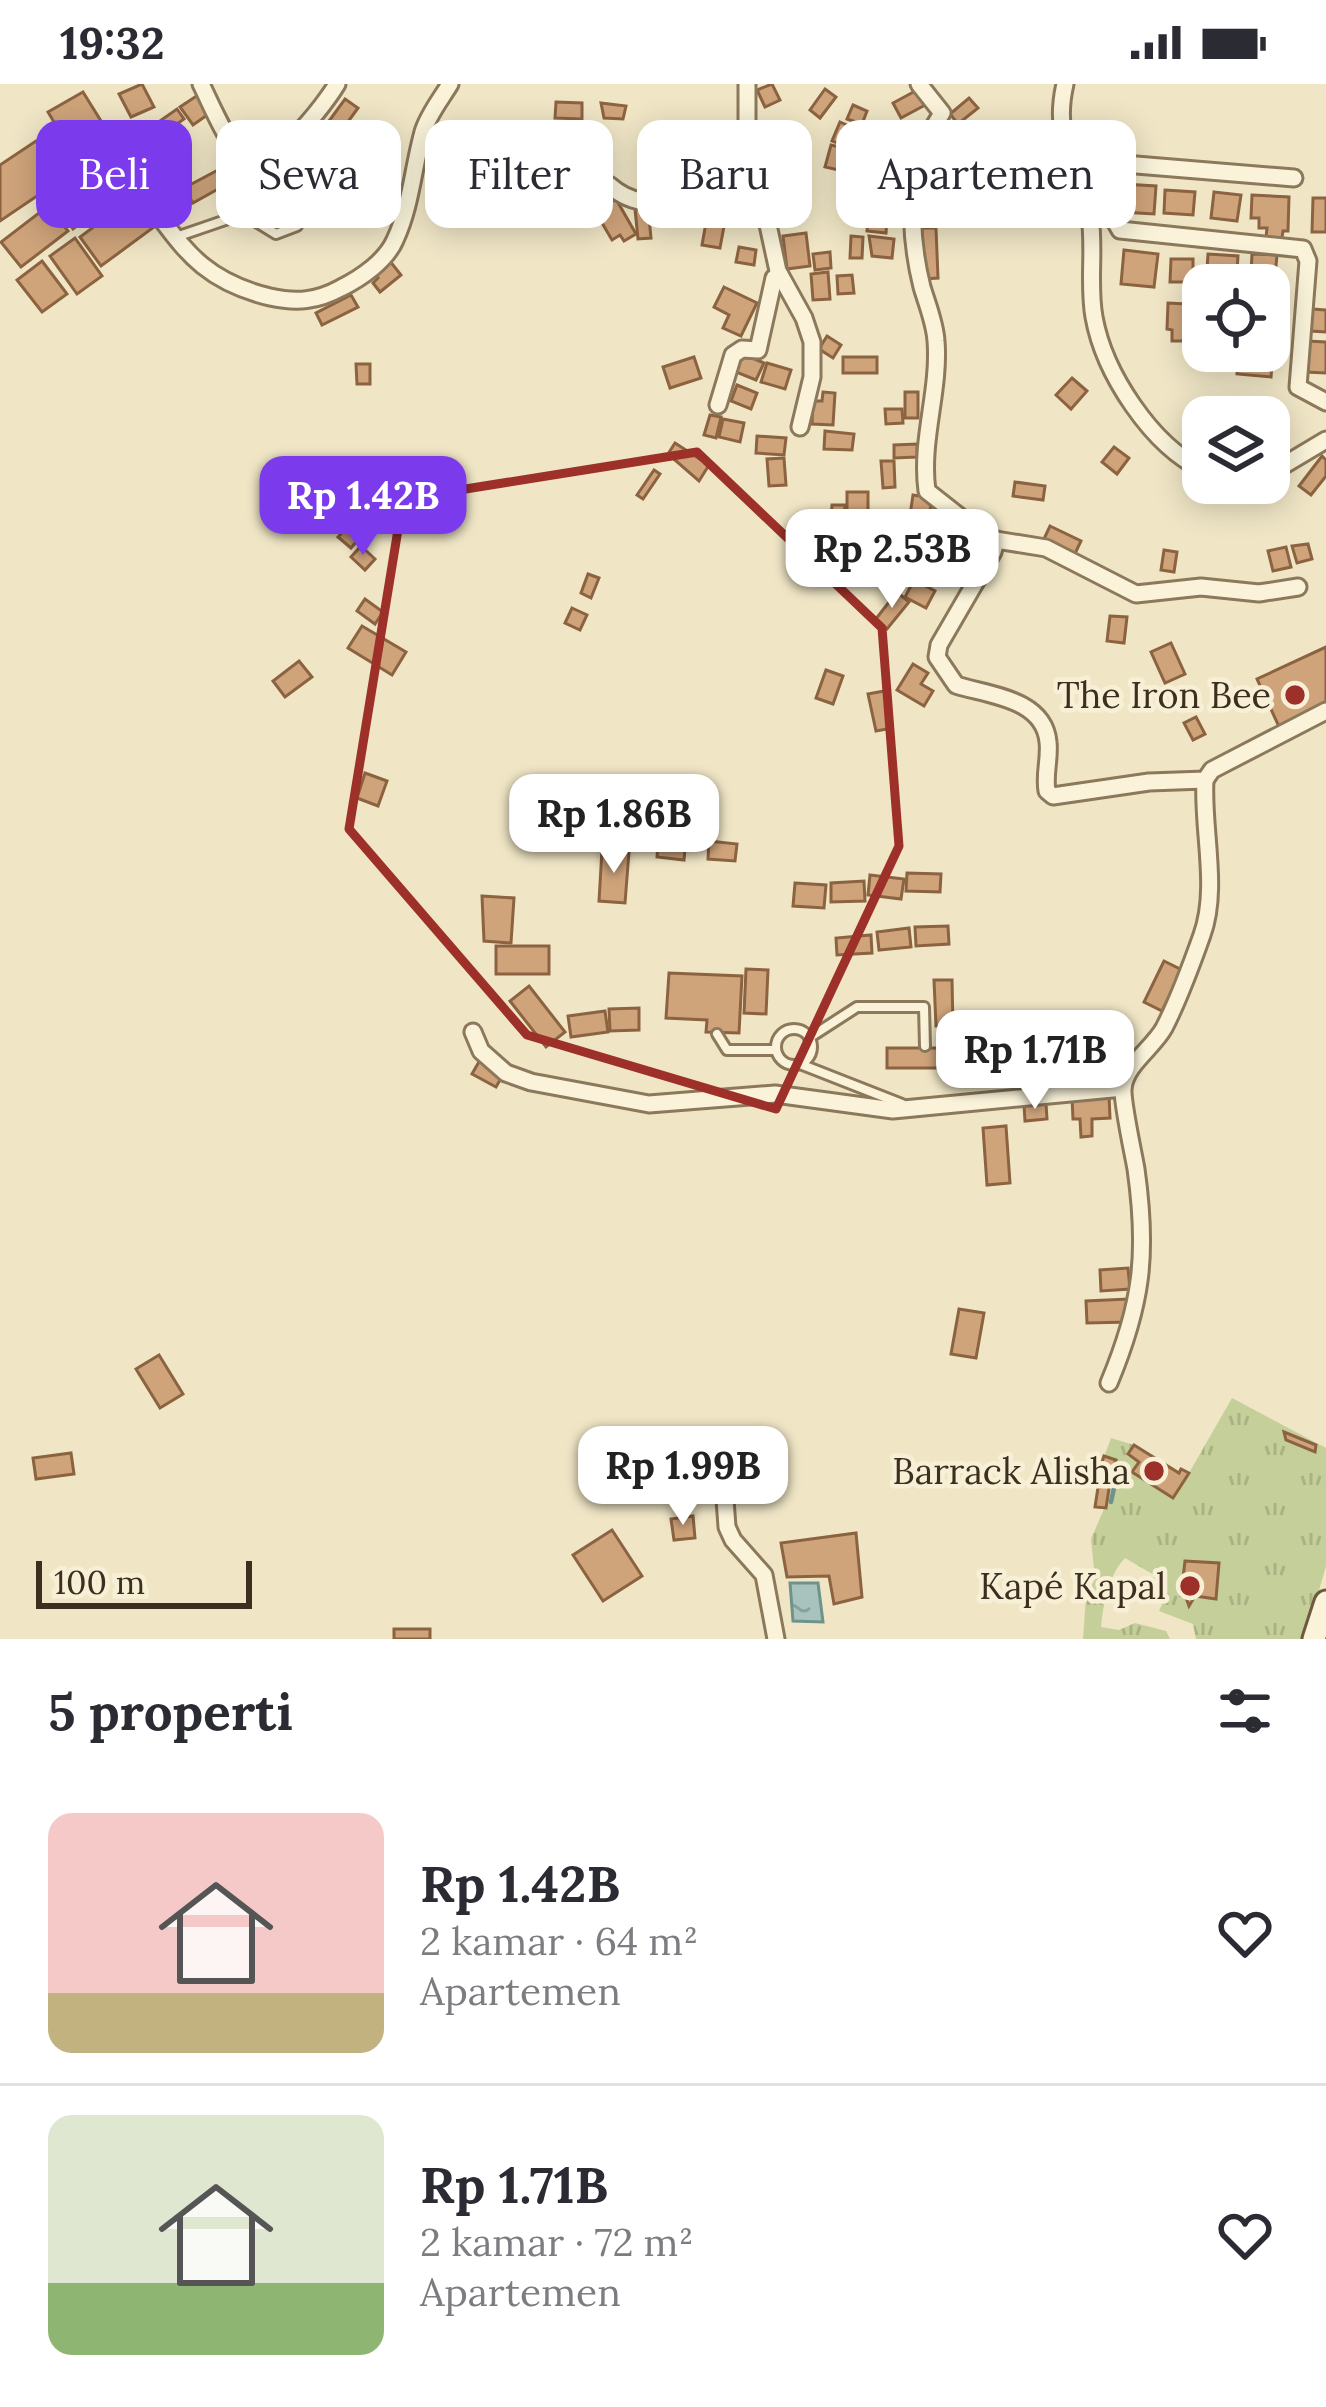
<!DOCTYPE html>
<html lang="id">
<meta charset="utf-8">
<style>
body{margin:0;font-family:Lora,serif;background:#f2f2f3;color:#2b2b33;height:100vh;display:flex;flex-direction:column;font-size:45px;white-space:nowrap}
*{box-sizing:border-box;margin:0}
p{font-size:39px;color:#7c7c81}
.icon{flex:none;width:66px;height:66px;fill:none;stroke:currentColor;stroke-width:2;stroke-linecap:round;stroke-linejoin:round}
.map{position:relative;height:1555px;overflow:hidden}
.details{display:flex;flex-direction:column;background:#fff;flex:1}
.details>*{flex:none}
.banner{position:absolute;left:36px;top:36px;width:1254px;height:108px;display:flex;gap:24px}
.fabs{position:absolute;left:1182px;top:180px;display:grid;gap:24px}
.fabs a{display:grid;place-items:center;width:108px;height:108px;border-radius:24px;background:#fff;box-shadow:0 6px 30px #0003;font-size:60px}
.scale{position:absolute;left:36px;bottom:30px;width:216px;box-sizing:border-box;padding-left:12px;border:6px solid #3c2f1f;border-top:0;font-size:33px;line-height:42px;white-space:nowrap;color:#3c2f1f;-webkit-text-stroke:9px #f7f0d6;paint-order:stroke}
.price{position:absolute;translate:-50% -102px;padding:0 27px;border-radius:24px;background:#fff;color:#222;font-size:39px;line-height:78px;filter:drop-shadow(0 3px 6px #0008)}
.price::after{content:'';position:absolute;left:50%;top:72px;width:36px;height:27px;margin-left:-18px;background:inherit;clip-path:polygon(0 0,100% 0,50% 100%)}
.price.selected{background:#7c3aed;color:#fff}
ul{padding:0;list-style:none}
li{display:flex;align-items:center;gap:36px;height:300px;padding:0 48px}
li+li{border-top:3px solid #e1e1e2}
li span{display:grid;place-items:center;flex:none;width:336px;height:240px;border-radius:24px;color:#555}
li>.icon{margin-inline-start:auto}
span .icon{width:144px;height:144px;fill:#fffc;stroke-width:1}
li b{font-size:51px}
h2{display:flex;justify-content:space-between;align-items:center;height:144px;padding:0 48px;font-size:51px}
.tag{padding:0 42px;border-radius:24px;background:#fff;box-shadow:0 6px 30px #0003;font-size:42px;line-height:108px}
.tag.selected{background:#7c3aed;color:#fff}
.status{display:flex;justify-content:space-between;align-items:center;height:84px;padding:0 60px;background:#fff;direction:ltr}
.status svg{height:33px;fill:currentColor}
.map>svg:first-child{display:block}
.park{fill:url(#park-tufts)}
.water{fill:url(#water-ripples);stroke:#6e928c;stroke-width:3}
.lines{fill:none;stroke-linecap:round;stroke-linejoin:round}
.stream{stroke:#6e928c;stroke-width:4.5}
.building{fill:#cfa47b;stroke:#8c6340;stroke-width:3}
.service-casing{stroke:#8c785b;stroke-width:14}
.minor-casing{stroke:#8c785b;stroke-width:21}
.secondary-casing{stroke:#6e593e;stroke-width:27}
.service{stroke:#faf3da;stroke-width:8}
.minor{stroke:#faf3da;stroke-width:15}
.secondary{stroke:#faf3da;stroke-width:21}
.marked{fill:none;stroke:#9d3029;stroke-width:9;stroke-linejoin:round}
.poi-dot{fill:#9d3029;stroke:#f7f0d6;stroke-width:4.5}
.labels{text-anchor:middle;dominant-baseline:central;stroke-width:9;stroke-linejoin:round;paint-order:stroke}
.poi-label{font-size:36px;fill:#3c2f1f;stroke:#f7f0d6;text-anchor:end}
</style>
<div class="status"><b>19:32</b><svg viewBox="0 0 49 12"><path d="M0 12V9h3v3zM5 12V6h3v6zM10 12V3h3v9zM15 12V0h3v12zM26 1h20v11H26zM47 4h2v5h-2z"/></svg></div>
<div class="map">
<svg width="1326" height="1555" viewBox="0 0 1326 1555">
<defs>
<pattern id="park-tufts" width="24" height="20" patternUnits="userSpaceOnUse" patternTransform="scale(3)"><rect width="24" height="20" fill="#c5cf99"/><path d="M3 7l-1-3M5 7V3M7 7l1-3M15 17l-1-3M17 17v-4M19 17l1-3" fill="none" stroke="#aab283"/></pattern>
<pattern id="water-ripples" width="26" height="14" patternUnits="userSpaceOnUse" patternTransform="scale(3)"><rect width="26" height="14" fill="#a8c3bd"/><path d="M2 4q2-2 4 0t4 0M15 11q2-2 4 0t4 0" fill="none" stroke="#8a9f99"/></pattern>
</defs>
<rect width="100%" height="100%" fill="#f0e6c6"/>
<!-- park -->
<path class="park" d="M1232,1314L1326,1364V1482L1305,1555H1196L1193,1540L1159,1527L1166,1512L1148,1504L1154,1491L1125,1474C1109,1490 1103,1521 1101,1543L1119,1546L1135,1539L1166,1547L1170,1555H1083L1086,1512L1095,1495L1091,1455L1104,1425L1095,1423L1100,1394L1097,1392L1111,1354L1134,1361L1178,1389L1181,1385L1189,1389Z"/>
<!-- water -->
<path class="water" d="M790,1499H818L823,1538L793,1537Z"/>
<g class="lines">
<!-- stream -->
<path class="stream" d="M1111,1418L1119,1381"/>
</g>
<!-- building -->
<g class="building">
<path d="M142,0L154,23L131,33L119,10Z"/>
<path d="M772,0L780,16L765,23L757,6Z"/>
<path d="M921,4L929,19L901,34L893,19Z"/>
<path d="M825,5L836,13L820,34L810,26Z"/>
<path d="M83,8L101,37L66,58L48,28Z"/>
<path d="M198,11L210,29L193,41L180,23Z"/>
<path d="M969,14L978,24L958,40L950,30Z"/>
<path d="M345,15L358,24L326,68L313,59Z"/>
<path d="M556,18L582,19V35L555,34Z"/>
<path d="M601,19L626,22L623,35L604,34Z"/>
<path d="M853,21L867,27L862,40L847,35Z"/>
<path d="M177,25L184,35L145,63L137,53Z"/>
<path d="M840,38L856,45L848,63L832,57Z"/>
<path d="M780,40L785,51L766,59L762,48Z"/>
<path d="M948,44L955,51L940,67L932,59Z"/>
<path d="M862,49L889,62L876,89L850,77Z"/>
<path d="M561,56L588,58L586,83L558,80Z"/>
<path d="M36,57L62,95L0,137V81Z"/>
<path d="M831,61L849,65L843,87L825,83Z"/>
<path d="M892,63L911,72L905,86L886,77Z"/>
<path d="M235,77L243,91L193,119L184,104Z"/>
<rect x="765" y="79" width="18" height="14"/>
<path d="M96,86L107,101L101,105L110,117L73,145L53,118Z"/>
<path d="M883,86L910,89L909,102L882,100Z"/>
<path d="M804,90L806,125L790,126L789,91Z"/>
<rect x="838" y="91" width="14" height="23"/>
<path d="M857,91H870L869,117H856Z"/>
<path d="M272,98L294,121L278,136L256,113Z"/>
<path d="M1123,100L1156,102L1154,130L1121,128Z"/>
<path d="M587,101L589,123L576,124L573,103Z"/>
<path d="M785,101L788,125L774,127L771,102Z"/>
<path d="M873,102L891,103L890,117L872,116Z"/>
<path d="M131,104L158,140L101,182L80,153L126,119L120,112Z"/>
<path d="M1165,106L1195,108L1193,131L1164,129Z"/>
<path d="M177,107L189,127L175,135L164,115Z"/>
<path d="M894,107L911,109L908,133L894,131L892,127Z"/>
<path d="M698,108L706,136L689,140L681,113Z"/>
<path d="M1214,108L1241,111L1237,137L1211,134Z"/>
<path d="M1252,111L1289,113L1288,147H1283L1282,154L1266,153L1267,144H1259V134H1251Z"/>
<path d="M1313,114H1326V148H1312Z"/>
<path d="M616,115L636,150L624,157L620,151L612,156L595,127Z"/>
<path d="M919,115H934V139H918Z"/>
<path d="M872,117L890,120L888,134L870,131Z"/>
<path d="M48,122L68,147L21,183L1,158Z"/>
<path d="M648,123L651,154L638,155L635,125Z"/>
<path d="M707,133L725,137L720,164L702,161Z"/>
<path d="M869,133L887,135L886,149L867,147Z"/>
<path d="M922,144H936L938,194L924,195Z"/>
<path d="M806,149L810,182L787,185L783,152Z"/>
<path d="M851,152L863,153L862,174H850Z"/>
<path d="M869,152L894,155L892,174L872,172Z"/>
<path d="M75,154L102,192L77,210L50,172Z"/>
<path d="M739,163L756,166L754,181L736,178Z"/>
<path d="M1124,166L1158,170L1154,203L1121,200Z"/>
<path d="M830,168L831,184L815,186L813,170Z"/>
<path d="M1208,170L1238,172L1236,201H1206Z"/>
<path d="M1252,170L1277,171L1275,192L1251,190Z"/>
<path d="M1171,175H1193V198H1170Z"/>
<path d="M389,176L401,191L380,208L373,199L378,194L373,188Z"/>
<path d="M42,177L67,210L42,228L17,196Z"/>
<path d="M828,188L830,215L813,216L811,190Z"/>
<path d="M852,191L854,209L838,210L837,192Z"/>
<path d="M724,203L757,219L741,252L723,244L729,231L714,223Z"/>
<path d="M351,211L358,223L322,241L316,229Z"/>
<path d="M1192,212L1203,214V236L1189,234Z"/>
<path d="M1168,219L1186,220L1184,257H1172V246L1167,245Z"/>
<path d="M1312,225L1326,226V248L1311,247Z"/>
<path d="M827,252L841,261L833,274L819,265Z"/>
<path d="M1307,257L1326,258V289L1306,288Z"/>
<path d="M1239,267L1273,268L1271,293L1237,290Z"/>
<path d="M743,270L764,279L756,296L736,288Z"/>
<path d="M694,273L701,294L670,304L663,283Z"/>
<rect x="843" y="273" width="34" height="16"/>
<path d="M767,279L791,286L785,305L761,298Z"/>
<path d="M356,280H370V300H357Z"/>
<path d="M1072,294L1087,307L1071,325L1056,311Z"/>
<path d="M737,301L757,309L751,325L731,317Z"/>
<path d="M823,308L835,309L833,341L812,340L813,317H822Z"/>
<rect x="905" y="308" width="13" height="26"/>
<path d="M885,325H902L903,339L886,340Z"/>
<path d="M710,331L721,333L716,354L704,351Z"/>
<path d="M723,335L744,339L740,358L719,353Z"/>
<path d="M825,347L854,350L852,366L824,365Z"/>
<path d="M757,352L786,354L784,371L756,369Z"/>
<path d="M675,359L709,381L699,397L668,370Z"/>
<path d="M917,360V373L894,374V361Z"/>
<path d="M1114,363L1129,374L1117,390L1102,378Z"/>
<path d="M1322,372L1326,376V392L1311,411L1299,402Z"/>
<path d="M784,374L786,401L769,402L767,375Z"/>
<path d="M881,377H894L895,403L883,404Z"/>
<path d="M654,386L660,390L643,415L637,411Z"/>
<path d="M1015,398L1045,402L1043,416L1013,412Z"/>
<rect x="847" y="408" width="21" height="19"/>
<path d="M913,411L932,414L928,440L909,438Z"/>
<path d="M299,414L310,427L296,438L285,424Z"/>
<path d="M832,421H845L844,435L858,436L857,453L830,452Z"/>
<path d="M353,437L365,447L351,464L338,453Z"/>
<path d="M1050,442L1081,457L1073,474L1042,459Z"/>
<path d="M847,455L859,465L837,492L825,483Z"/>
<path d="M1308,460L1312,475L1297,479L1292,462Z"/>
<path d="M361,462L375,475L365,486L351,473Z"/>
<path d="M1286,463L1291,483L1273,487L1268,467Z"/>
<path d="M1164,466L1177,468L1174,488L1161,486Z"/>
<path d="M588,490L599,494L591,514L581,509Z"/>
<path d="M914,496L935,507L926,524L905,513Z"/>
<path d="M897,508L909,518L887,545L875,536Z"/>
<path d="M365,515L383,528L375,540L357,527Z"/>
<path d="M572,524L587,531L580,546L565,539Z"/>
<path d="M1110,532L1127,533L1124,559L1107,557Z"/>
<path d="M362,542L406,568L392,591L348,564Z"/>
<path d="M1171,559L1185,590L1165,599L1151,568Z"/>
<path d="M1326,563V626L1281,647L1257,595Z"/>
<path d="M299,577L312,593L285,613L273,597Z"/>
<path d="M913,580L928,589L921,600L933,607L924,622L897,606Z"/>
<path d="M826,586L843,592L833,620L816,614Z"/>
<path d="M884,607L892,644L876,647L868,610Z"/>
<path d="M1196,633L1205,650L1193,656L1184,639Z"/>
<path d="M365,689L387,697L378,722L357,714Z"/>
<path d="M567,712L592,715L589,742L564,739Z"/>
<path d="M595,715L635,716V752H595Z"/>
<path d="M659,751L686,753L684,776L657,773Z"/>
<path d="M709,757L737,760L735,777L708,775Z"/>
<path d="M602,766L629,768L625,819L599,817Z"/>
<path d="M907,789L941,790L940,808L906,807Z"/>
<path d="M870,791L904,795L901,815L868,811Z"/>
<path d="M864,797L865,817L831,818V799Z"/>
<path d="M795,799L826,801L824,824L793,822Z"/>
<path d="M482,812L514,814L511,859L484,857Z"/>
<path d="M948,842L949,860L916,862L915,843Z"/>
<path d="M909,844L911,863L879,866L877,848Z"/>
<path d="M871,851L872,869L837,871L836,854Z"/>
<rect x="496" y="862" width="53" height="28"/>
<path d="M1164,877L1182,886L1162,927L1144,918Z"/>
<path d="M746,885L768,886L766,930L744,929Z"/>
<path d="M669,889L742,892L739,949L706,948L707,936L666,934Z"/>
<path d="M934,896H952L953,942H936Z"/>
<path d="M529,902L565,948L546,963L510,917Z"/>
<path d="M639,924V946L610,947L609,925Z"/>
<path d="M605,927L608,948L571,953L568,932Z"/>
<rect x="887" y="964" width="61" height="20"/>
<path d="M480,976L504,989L496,1003L472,990Z"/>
<path d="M1109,1011L1110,1034L1092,1035V1052L1081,1053L1080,1035H1073L1072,1013Z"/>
<path d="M1046,1020L1047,1035L1025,1037L1024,1021Z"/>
<path d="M1006,1042L1010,1099L987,1101L983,1044Z"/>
<path d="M1128,1184L1130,1205L1101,1207L1100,1186Z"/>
<path d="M1128,1215L1129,1238L1087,1239L1086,1217Z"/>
<path d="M959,1225L984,1229L976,1274L951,1270Z"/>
<path d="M159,1271L183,1310L160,1324L136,1285Z"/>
<path d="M1284,1348L1316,1361L1315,1368L1286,1356Z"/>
<path d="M1134,1361L1179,1389L1181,1385L1189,1389L1173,1414L1132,1388L1139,1378L1128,1370Z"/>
<path d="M71,1369L74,1390L36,1395L33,1374Z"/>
<path d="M1104,1372L1116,1376L1108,1396L1097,1392Z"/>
<path d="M1099,1397L1110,1398L1106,1424L1095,1423Z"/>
<path d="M693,1432L695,1454L674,1456L671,1435Z"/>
<path d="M612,1446L642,1492L603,1517L573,1471Z"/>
<path d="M856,1449L862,1513L834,1520L829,1492L787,1493L781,1459Z"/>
<path d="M1185,1477L1219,1479L1216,1515L1195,1512L1189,1522L1185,1511H1181Z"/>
<rect x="394" y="1545" width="36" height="10"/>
</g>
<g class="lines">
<!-- service casing -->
<g class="service-casing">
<g id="service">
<path d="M176,153L243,130L276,150L297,142"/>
<circle cx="794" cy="963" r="18"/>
<path d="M717,950L727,966H776"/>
<path d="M809,954L857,923H924L925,962"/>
<path d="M800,980L902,1020"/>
</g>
</g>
<!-- minor casing -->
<g class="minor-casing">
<g id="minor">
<path d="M201,0C210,18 229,64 245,75C271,92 325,20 337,0"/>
<path d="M747,0V44L778,187L804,234L812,258V293L800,343"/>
<path d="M919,0L942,29L921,64L937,85L1028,89L1073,81"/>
<path d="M1065,0C1051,61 1081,78 1090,132C1095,166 1088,200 1094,233C1104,289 1151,361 1203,386"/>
<path d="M921,64C908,107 911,159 922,203C927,220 935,239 936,257C940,307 920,356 927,407L974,444L996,456L1046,464L1136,510L1201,503L1259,509L1298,503"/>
<path d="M1066,70L1112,79L1294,94"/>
<path d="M103,75C175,126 170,189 270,213C297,219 317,217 341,204C361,194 386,177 395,156C411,122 413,84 423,48C428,31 441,15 450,0"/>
<path d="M1113,94L1116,139L1120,146L1303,165L1308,177L1298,303L1326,318"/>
<path d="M609,101C664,149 709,80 747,44"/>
<path d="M718,321L733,271L742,265L758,266L774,194L780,191"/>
<path d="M1269,390L1326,356"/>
<path d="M996,456L993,468L939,561L937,573L956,601C987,611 1044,614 1048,658C1050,675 1044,690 1047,707L1053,712L1149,698L1205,696L1212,686L1326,627"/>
<path d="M473,948L481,967L506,989L531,998L649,1020L775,1010L893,1026L1123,1004"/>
<path d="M1109,1299C1142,1220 1148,1170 1136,1085C1133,1068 1122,1018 1123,1004C1126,980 1153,964 1164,944C1179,915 1191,882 1202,851C1219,804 1202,745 1205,696"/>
<path d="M743,1377L725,1415L727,1443L733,1456L764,1491L776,1555"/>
</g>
</g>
<!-- secondary casing -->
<g class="secondary-casing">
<path id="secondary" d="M1314,1555L1326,1518"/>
</g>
<!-- service -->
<use href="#service" class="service"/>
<!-- minor -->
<use href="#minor" class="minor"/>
<!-- secondary -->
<use href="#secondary" class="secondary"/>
</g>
<!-- marked area -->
<path class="marked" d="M697,368L882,544L899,762L776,1025L527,951L349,745L403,415Z"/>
<!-- markers -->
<g class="poi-dot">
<circle cx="1295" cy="611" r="12"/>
<circle cx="1154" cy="1387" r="12"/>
<circle cx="1190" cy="1502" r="12"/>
</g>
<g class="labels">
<!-- poi labels -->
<g class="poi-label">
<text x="1271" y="611">The Iron Bee</text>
<text x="1130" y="1387">Barrack Alisha</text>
<text x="1166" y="1502">Kapé Kapal</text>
</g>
</g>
</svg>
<div class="fabs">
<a><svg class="icon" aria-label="locate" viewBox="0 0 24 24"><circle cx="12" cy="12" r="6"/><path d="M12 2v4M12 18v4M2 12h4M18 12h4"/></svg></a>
<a><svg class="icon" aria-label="layers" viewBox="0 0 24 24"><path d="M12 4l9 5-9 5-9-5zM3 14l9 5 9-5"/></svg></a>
</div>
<div class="scale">100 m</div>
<b class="price selected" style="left:363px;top:474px">Rp 1.42B</b>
<b class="price" style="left:892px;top:527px">Rp 2.53B</b>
<b class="price" style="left:614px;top:792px">Rp 1.86B</b>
<b class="price" style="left:1035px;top:1028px">Rp 1.71B</b>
<b class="price" style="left:683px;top:1444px">Rp 1.99B</b>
<div class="banner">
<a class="tag selected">Beli</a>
<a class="tag">Sewa</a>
<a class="tag">Filter</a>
<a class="tag">Baru</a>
<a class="tag">Apartemen</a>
</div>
</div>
<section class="details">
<h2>5 properti<svg class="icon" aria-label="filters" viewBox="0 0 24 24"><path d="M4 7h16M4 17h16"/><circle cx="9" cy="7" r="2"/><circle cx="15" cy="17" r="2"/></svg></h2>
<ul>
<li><span style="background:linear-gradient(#f6c9c9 75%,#c2b280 0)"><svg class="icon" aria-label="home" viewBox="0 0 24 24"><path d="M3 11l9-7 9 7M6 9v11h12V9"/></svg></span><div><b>Rp 1.42B</b><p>2 kamar · 64 m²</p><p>Apartemen</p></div><svg class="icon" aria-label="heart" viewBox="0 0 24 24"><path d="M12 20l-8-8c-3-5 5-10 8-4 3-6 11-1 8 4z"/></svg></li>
<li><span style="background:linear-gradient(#dfe7d0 70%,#8fb573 0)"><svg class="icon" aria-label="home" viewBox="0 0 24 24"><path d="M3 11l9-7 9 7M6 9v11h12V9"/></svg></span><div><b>Rp 1.71B</b><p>2 kamar · 72 m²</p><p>Apartemen</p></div><svg class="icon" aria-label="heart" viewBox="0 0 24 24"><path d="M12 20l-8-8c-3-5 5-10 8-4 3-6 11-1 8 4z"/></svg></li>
</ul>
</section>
